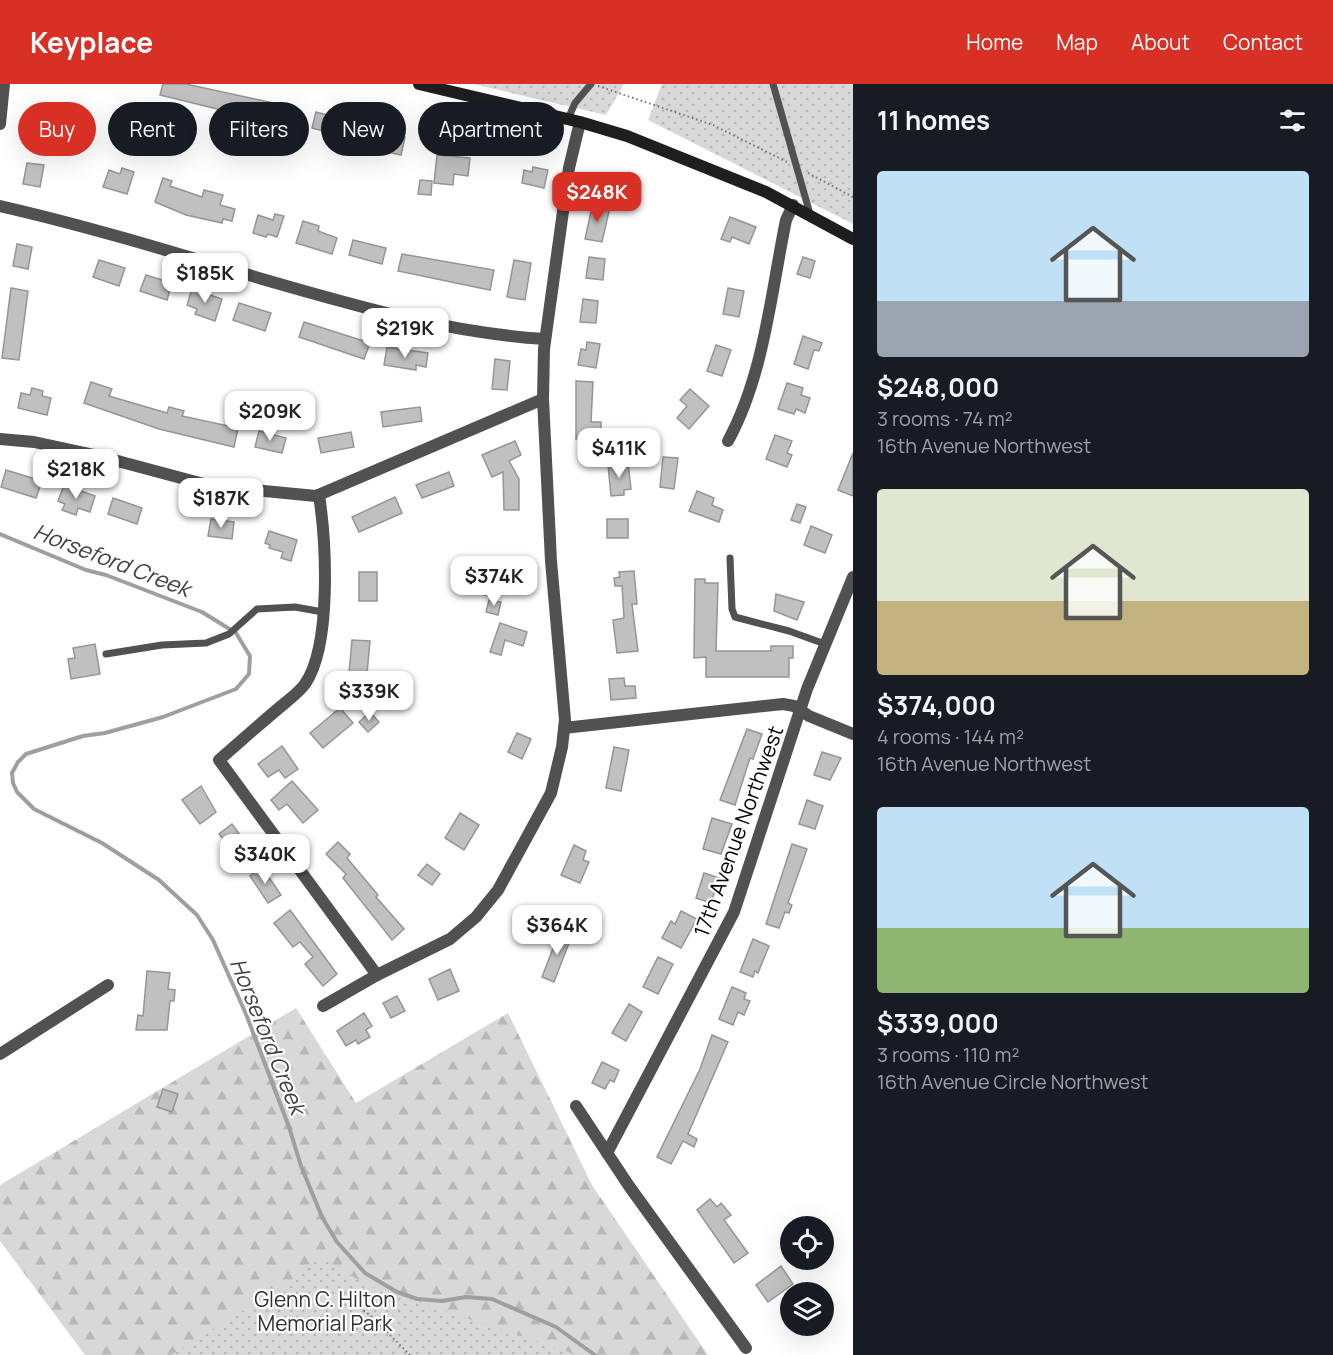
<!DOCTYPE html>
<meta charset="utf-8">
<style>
body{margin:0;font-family:Manrope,sans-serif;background:#242831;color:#f1f3f6;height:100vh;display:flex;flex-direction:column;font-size:22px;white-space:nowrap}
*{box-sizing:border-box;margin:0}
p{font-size:20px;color:#9ea1a6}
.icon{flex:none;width:33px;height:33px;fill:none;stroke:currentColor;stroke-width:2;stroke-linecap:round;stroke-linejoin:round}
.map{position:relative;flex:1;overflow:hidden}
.side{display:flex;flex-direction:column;background:#171b24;width:480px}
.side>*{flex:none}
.banner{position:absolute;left:18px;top:18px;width:570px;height:54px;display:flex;gap:12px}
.tools{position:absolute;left:780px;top:1132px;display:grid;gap:12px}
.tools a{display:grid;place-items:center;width:54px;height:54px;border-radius:50%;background:#171b24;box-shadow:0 6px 24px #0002;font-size:30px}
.price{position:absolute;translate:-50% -51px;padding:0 14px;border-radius:12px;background:#fff;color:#222;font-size:20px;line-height:39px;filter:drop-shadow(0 2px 3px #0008)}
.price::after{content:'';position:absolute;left:50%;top:36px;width:18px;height:14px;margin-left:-9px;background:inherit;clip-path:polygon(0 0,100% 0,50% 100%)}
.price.selected{background:#d93025;color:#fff}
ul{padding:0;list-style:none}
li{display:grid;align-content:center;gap:12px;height:318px;padding:0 24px}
li span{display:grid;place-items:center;height:186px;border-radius:6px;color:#555}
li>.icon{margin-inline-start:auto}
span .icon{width:108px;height:108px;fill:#fffc;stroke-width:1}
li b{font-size:26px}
h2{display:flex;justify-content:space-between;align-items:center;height:72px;padding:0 24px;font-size:26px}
.pill{padding:0 21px;border-radius:27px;background:#171b24;box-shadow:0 6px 24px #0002;font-size:21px;line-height:54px}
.pill.selected{background:#d93025;color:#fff}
header{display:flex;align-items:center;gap:36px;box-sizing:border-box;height:84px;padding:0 30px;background:#d93025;color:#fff}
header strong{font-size:28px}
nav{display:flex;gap:33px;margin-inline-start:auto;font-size:21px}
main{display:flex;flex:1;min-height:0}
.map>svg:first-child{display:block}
.forest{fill:url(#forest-firs)}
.park{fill:url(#park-dots)}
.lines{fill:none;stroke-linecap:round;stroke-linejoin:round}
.stream{stroke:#9f9f9f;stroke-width:4}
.building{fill:#c0c0c0;stroke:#959595;stroke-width:1.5}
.path{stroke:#737373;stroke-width:2;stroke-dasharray:1.5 3;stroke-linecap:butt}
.lane{stroke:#515151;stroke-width:7}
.street{stroke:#515151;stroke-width:12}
.secondary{stroke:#1e1e1e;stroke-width:12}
.labels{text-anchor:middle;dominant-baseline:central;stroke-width:4.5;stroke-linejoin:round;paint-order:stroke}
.street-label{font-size:21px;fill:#000;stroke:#fff}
.park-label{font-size:21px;fill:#2f2f2f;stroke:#fff}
.water-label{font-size:22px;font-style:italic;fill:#404040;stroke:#fff}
</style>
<header>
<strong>Keyplace</strong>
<nav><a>Home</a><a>Map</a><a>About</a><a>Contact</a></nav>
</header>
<main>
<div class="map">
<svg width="853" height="1271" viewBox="0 0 853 1271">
<defs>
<pattern id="forest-firs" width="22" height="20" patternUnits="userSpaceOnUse" patternTransform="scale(1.5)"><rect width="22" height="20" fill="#d8d8d8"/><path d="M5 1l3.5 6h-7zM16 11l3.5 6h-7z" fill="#b8b8b8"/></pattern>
<pattern id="park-dots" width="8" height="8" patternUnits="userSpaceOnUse" patternTransform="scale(1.5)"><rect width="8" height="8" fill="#d8d8d8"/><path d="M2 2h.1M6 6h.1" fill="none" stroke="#b8b8b8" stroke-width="1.8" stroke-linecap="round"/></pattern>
</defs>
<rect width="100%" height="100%" fill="#fff"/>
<!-- forest -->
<path class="forest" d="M296,924L356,1019L508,929L592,1101L708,1271H85L0,1157V1101Z"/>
<!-- park -->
<g class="park">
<path d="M473,0H624L606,31Z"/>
<path d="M662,0H853V140L648,36Z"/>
<path d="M321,1174L367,1201L577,1271H171L279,1205Z"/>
</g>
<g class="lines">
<!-- stream -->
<path class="stream" d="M0,450L86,486L106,491L202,528L236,549L250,572L249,590L236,605L163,633L105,649L83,652L26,670L18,678L12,689L13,699L17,708L34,725L102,759L159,796L197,831L213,856L246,930L289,1043L301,1082L322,1133L337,1158L365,1189L397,1208L417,1215L442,1217L466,1213L492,1215L556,1243L595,1271"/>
</g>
<!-- building -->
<g class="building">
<path d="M163,0H186L292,23L288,38L247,29L246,32L160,11Z"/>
<path d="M316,28L354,38V41L405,53L401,71L365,63L367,53L343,47L342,52L312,44Z"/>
<path d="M31,35L48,36L45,64L28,63Z"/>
<path d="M437,71L470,74L468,92L454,90L453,101L434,99Z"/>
<path d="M27,79L44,81L40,103L23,100Z"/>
<path d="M533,83L548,86L544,104L522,99L524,86L532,88Z"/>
<path d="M122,84L134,88L127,110L103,103L109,86L120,90Z"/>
<path d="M163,94L172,97L170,102L202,113L204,106L223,111L220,121L235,125L232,137L223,135L222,139L186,131L155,118Z"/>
<path d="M420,96L432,97L431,111L418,110Z"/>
<path d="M593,119L610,123L602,158L585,155Z"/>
<path d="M275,130L284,132L277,153L268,150L266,153L253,149L258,131L273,136Z"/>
<path d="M730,133L756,143L749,160L732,153L730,158L721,155Z"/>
<path d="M303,137L319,142L318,147L337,154L332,170L296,159Z"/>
<path d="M353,156L386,164L382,180L349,171Z"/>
<path d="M17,160L32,163L28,185L13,182Z"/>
<path d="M402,170L494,186L490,206L398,187Z"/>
<path d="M589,173L605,175L603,196L586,194Z"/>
<path d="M803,173L815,177L810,194L797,190Z"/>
<path d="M99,176L125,184L119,202L93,193Z"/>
<path d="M514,176L531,179L525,216L507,213Z"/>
<path d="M146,191L172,199L167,216L140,207Z"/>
<path d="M11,204L28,207L19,276L2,274Z"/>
<path d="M728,204L744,207L739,233L723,230Z"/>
<path d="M192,205L222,215L215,237L195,230L197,225L187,221Z"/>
<path d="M583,215L598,217L596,239L580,238Z"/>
<path d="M239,219L271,229L265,247L233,236Z"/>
<path d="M304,238L370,259L364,275L299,253Z"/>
<path d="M803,252L822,259L819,267L814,266L808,285L794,280Z"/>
<path d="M587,258L600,260L596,284L578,281L581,265L586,266Z"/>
<path d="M716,261L731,266L722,292L707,287Z"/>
<path d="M387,263L428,269L426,283L416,281V286L384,281Z"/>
<path d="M495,275L510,277L507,306L492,305Z"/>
<path d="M576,297L593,298L591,338H601V364H584V355H576Z"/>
<path d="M91,298L112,305L109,312L167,329L169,323L184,327L182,332L238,344L234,363L159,345L84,319Z"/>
<path d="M787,299L803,304L801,311L810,314L805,329L796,325L794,330L778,325Z"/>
<path d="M32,304L43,307L42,312L51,314L47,331L18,324L21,309L30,311Z"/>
<path d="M690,305L709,322L689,345L677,334L687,322L680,316Z"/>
<path d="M420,323L422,337L383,343L381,328Z"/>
<path d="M259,347L286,354L282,369L255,363Z"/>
<path d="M351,348L354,363L321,369L318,354Z"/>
<path d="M775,351L792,357L787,369L792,371L787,383L766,375Z"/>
<path d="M515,357L521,371L509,377L519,395V426H504L503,388L492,393L482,371Z"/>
<path d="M853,369V412L838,406Z"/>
<path d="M663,373L678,374L674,405L660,403Z"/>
<path d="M628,379L631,405L624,406V411L611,412L608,381Z"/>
<path d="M6,386L42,397L36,414L1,403Z"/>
<path d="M449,388L454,402L422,414L416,401Z"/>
<path d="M64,401L95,412L90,428L78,424L76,431L62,426L65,420L58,417Z"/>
<path d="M697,407L714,414L712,421L723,426L719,438L689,427Z"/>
<path d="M395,413L402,429L359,448L352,433Z"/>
<path d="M113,414L142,424L137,440L108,430Z"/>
<path d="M797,420L806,423L800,439L791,436Z"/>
<path d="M211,435L234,438L232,455L208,452Z"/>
<rect x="607" y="435" width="21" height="19"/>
<path d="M811,442L832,451L825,469L804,461Z"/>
<path d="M269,447L297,456L291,477L281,474L283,468L269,464L270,461L265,459Z"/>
<path d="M634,487L637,520H632L638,567L617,569L613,536L624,534L622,502H615L614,494L620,493L619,488Z"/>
<rect x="359" y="488" width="18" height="29"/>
<path d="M481,495L493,498L490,512L479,510Z"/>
<path d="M695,495H705V499H718L716,567H771V562H793V574H789V593H706V573L694,574Z"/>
<path d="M776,510L804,518L797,536L774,527Z"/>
<path d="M489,516L501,518L498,531L486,528Z"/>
<path d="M500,539L527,548L523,562L505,556L501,571L490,568Z"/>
<path d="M352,556L370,557L367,590L349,589Z"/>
<path d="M95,560L100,590L71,595L68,575L75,574L73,564Z"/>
<path d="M624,594L625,602H635L636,614L611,616L609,595Z"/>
<path d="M340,624L353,639L323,664L310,649Z"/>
<path d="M370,628L379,638L368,648L359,638Z"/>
<path d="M747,645L762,650L753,675L750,674L735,721L720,716Z"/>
<path d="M517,649L531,655L522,675L508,668Z"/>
<path d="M282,662L298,685L285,694L279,686L268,693L258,680Z"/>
<path d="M614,663L629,666L621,707L606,704Z"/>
<path d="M822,668L841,674L830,696L814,691Z"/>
<path d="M292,697L318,726L303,739L287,720L279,726L271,716Z"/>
<path d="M201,702L216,728L200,740L182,716Z"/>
<path d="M807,716L823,722L815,745L799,740Z"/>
<path d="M460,729L479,741L464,766L445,754Z"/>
<path d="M712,734L732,740L721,770L703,765Z"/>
<path d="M232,740L246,759L233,769L219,750Z"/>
<path d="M338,758L350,770L347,774L378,811L376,813L404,845L392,856L343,794L346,790L326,770Z"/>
<path d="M792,760L807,765L788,819L792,821L789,829L785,828L779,844L766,840Z"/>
<path d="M574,761L586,767L583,776L589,778L580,799L561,791Z"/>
<path d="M427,780L440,790L432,801L418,791Z"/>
<path d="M262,783L281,811L268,819L250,792Z"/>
<path d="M704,789L719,794L711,819L696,814Z"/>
<path d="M290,826L337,890L323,902L305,880L313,873L300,858L293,863L274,839Z"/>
<path d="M681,827L697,835L681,864L662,854L671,837L675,840Z"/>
<path d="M560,846L572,851L554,898L542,893Z"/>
<path d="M753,855L769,862L758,889L755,887L753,893L740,888Z"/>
<path d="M658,873L673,880L658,910L643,903Z"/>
<path d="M450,885L459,907L438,916L429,895Z"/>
<path d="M147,887L170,889L168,905L175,906L174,917H170L167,946H136L138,931L143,932Z"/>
<path d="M732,903L746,909L744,915L750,917L744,931L738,928L733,941L719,935Z"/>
<path d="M397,912L405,927L391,934L383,919Z"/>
<path d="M629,920L642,928L626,957L612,949Z"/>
<path d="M364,929L372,942L366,946L370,953L358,960L356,956L346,962L337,947Z"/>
<path d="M712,951L728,958L688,1050L697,1055L694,1063L683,1057L671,1080L657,1073L700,985Z"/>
<path d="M602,978L619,986L614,998L610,996L605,1005L592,999Z"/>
<path d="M163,1005L178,1010L172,1028L157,1023Z"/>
<path d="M710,1115L717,1123L721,1119L731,1131L724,1136L748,1169L734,1179L697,1126Z"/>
<path d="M781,1182L793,1200L768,1218L756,1201Z"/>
</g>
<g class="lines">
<!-- path -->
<g class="path">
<path d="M598,2L713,41L787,78"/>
<path d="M808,89L853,113"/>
<path d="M345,1214L370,1231L410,1271"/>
</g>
<!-- lane -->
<g class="lane">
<path d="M773,0L810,130"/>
<path d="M568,35L575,19L591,0"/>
<path d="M730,474L732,525L735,533L789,547L825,560"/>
<path d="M106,570L162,561L206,559L229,550L257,525L295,523L323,528"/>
</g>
<!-- street -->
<g class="street">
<path d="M0,40L4,0"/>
<path d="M0,122C88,142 176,169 262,195C356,222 448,249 545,255"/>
<path d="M0,355L34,358L99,372L211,402L316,412L543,315"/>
<path d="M728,357C764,291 771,209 786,136L793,121"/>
<path d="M319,411C326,457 332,561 305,600C299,608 292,613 285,619C263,637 241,657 219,676L377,891"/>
<path d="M564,644L783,620L794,622L809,632L853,650"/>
<path d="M323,922L377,891L450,855L476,833L498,806L551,709L562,663L565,636L551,477L543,315L544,265L569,84L580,38"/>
<path d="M0,970L108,901"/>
<path d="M576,1022L629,1102L746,1264"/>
<path d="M607,1069L734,828L807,605L853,493"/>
</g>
<!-- secondary -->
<path class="secondary" d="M419,0L580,38L627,52L766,108L853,155"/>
</g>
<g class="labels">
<!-- street labels -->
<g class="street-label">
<text transform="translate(738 747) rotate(-70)">17th Avenue Northwest</text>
</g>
<!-- park labels -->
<g class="park-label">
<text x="325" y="1215">Glenn C. Hilton<tspan x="325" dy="24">Memorial Park</tspan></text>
</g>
<!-- water labels -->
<g class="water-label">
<text transform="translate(112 476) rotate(21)">Horseford Creek</text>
<text transform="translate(268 952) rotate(68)">Horseford Creek</text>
</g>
</g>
</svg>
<div class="tools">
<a><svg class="icon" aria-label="locate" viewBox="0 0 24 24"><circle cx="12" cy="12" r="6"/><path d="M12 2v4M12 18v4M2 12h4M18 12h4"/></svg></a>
<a><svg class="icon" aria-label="layers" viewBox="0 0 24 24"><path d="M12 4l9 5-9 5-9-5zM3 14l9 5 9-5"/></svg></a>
</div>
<b class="price selected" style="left:597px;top:139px">$248K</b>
<b class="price" style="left:205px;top:220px">$185K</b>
<b class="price" style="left:405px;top:275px">$219K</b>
<b class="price" style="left:270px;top:358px">$209K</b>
<b class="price" style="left:619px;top:395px">$411K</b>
<b class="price" style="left:76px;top:416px">$218K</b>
<b class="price" style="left:221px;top:445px">$187K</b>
<b class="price" style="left:494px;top:523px">$374K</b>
<b class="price" style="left:369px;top:638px">$339K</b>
<b class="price" style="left:265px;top:801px">$340K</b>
<b class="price" style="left:557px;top:872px">$364K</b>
<div class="banner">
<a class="pill selected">Buy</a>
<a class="pill">Rent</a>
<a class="pill">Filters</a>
<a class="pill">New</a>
<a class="pill">Apartment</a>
</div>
</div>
<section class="side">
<h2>11 homes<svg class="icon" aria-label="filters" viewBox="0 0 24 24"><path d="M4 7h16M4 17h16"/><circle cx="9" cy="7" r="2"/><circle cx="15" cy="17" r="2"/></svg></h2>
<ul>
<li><span style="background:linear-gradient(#bfe0f5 70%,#9aa5b1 0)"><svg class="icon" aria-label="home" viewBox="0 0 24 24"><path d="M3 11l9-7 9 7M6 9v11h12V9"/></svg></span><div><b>$248,000</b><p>3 rooms · 74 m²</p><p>16th Avenue Northwest</p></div></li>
<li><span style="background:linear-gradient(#dfe7d0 60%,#c2b280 0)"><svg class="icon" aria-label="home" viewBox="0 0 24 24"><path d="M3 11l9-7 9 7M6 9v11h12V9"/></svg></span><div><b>$374,000</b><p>4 rooms · 144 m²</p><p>16th Avenue Northwest</p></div></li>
<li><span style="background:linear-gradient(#bfe0f5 65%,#8fb573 0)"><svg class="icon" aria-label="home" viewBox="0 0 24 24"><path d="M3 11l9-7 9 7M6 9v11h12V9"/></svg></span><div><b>$339,000</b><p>3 rooms · 110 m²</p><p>16th Avenue Circle Northwest</p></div></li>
</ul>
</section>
</main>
